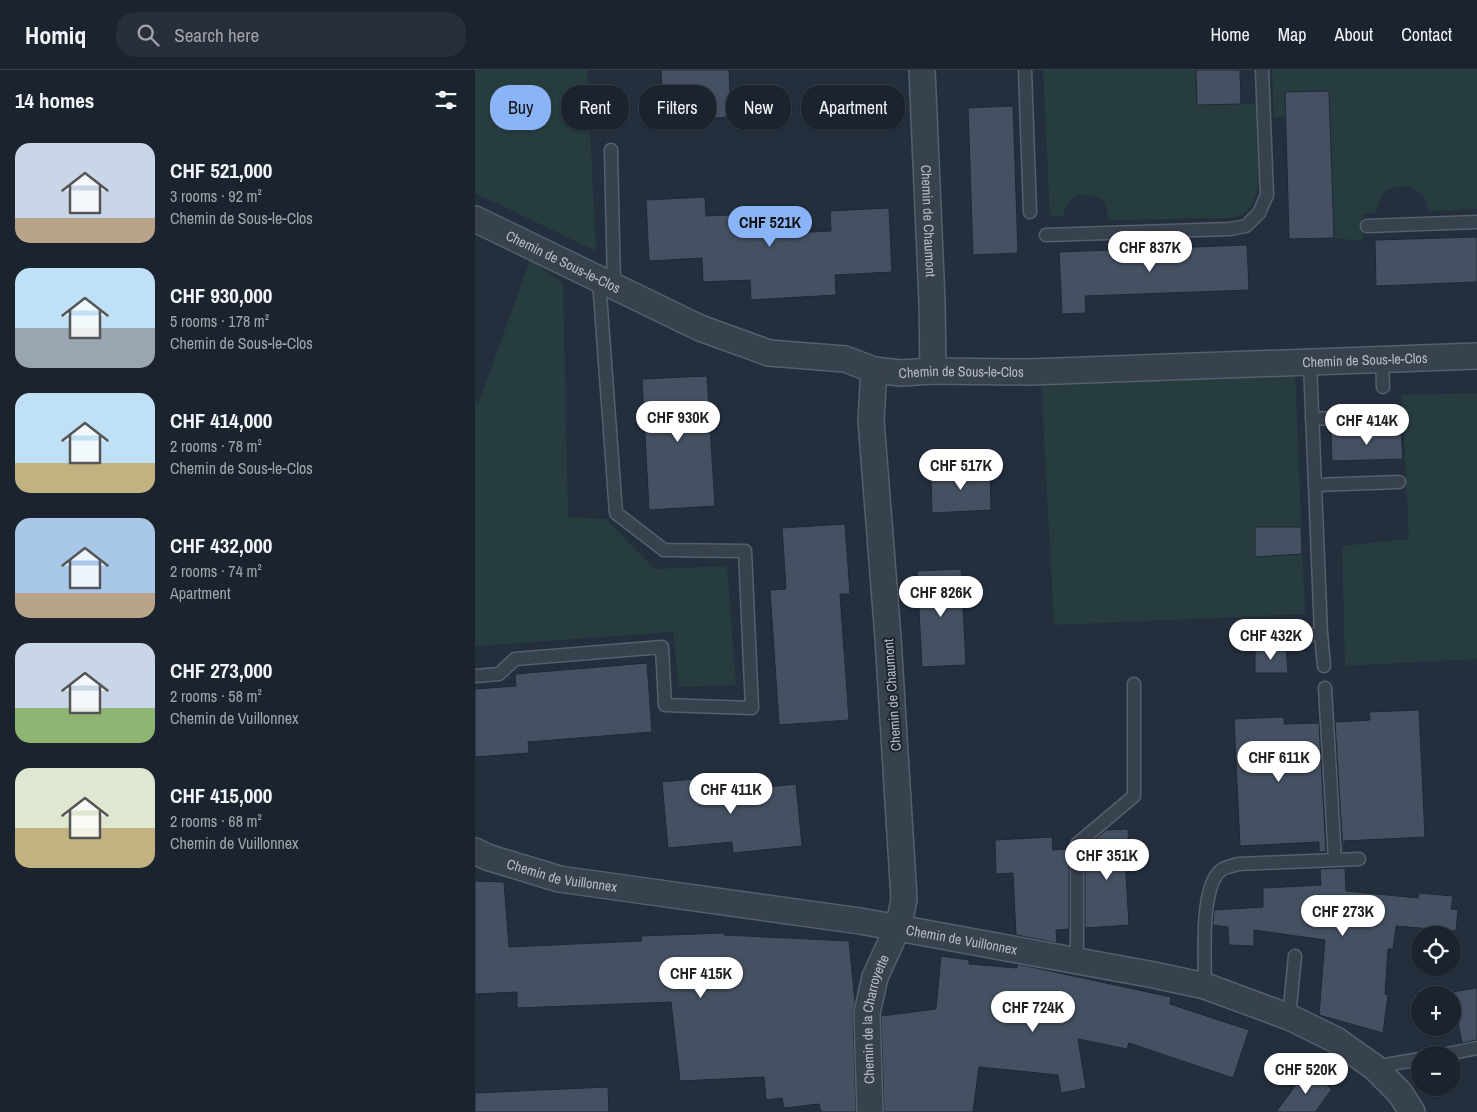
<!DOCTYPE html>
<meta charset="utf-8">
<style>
body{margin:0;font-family:"Archivo Narrow",sans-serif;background:#282f3a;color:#f1f3f6;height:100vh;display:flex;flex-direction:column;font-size:19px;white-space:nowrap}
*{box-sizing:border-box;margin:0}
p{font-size:16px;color:#a0a4aa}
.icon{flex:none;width:28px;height:28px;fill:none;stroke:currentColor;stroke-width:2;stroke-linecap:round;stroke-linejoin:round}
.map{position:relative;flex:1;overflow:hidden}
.side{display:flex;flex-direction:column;background:#1b232e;width:475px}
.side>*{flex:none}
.hud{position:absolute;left:15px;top:15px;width:475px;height:45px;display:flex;gap:10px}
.controls{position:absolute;left:936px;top:856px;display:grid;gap:10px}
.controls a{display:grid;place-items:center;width:50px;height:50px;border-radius:50%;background:#1b232e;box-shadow:0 1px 4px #0004,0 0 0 1px #39404a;font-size:25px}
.price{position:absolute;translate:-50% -42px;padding:0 11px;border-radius:18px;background:#fff;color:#222;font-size:16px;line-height:32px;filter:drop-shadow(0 1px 2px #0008)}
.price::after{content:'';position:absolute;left:50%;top:30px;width:15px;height:11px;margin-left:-8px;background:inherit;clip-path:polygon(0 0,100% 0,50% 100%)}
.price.on{background:#8ab4f8;color:#111}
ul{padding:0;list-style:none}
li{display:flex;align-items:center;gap:15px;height:125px;padding:0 15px}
li span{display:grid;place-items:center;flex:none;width:140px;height:100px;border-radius:15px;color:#555}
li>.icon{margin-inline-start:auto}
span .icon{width:60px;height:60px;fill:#fffc;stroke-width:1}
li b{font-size:21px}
h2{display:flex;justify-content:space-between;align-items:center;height:60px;padding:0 15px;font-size:21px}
.chip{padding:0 18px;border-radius:20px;background:#1b232e;box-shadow:0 1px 4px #0004,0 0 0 1px #39404a;font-size:18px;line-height:45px}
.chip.on{background:#8ab4f8;color:#111}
header{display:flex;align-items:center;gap:30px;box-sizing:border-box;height:70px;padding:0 25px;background:#1b232e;border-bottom:1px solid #39404a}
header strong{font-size:24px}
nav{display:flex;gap:28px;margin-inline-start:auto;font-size:18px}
.search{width:350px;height:45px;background:#282f3a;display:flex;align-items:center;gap:12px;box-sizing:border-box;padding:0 18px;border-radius:20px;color:#a0a4aa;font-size:19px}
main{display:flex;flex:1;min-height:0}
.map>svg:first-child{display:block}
.green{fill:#263c3f}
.building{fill:#455162;stroke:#1f2835}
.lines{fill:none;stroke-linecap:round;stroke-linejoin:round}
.service-casing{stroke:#565f6c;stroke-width:15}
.minor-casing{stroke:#565f6c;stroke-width:28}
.service{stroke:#38414e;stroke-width:12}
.minor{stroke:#38414e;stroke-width:25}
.labels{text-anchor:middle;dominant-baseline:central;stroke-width:4;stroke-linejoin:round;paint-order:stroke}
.street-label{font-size:14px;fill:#b4bcc9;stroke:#1d2633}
</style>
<header>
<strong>Homiq</strong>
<div class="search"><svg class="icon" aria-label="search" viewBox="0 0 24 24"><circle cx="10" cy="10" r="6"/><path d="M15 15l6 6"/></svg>Search here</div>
<nav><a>Home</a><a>Map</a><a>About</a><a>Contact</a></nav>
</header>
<main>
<section class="side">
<h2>14 homes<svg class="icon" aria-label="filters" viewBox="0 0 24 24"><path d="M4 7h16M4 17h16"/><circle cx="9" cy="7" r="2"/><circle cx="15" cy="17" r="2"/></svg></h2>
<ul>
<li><span style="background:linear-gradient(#c9d6e8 75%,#b9a48a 0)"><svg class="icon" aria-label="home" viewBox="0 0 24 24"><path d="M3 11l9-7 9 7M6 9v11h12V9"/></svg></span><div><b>CHF 521,000</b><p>3 rooms · 92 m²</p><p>Chemin de Sous-le-Clos</p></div></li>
<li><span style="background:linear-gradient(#bfe0f5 60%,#9aa5b1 0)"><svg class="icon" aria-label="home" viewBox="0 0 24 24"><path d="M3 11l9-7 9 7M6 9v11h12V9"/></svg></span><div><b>CHF 930,000</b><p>5 rooms · 178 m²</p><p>Chemin de Sous-le-Clos</p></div></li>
<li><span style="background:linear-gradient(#bfe0f5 70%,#c2b280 0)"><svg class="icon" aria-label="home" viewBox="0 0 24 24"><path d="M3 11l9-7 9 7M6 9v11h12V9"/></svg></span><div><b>CHF 414,000</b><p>2 rooms · 78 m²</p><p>Chemin de Sous-le-Clos</p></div></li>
<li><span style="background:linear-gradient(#a9c7e8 75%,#b9a48a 0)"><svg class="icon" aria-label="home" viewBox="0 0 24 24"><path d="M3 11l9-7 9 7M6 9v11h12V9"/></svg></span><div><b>CHF 432,000</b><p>2 rooms · 74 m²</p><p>Apartment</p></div></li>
<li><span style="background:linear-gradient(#c9d6e8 65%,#8fb573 0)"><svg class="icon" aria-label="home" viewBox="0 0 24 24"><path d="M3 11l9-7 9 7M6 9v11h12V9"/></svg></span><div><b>CHF 273,000</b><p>2 rooms · 58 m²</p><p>Chemin de Vuillonnex</p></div></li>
<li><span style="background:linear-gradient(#dfe7d0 60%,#c2b280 0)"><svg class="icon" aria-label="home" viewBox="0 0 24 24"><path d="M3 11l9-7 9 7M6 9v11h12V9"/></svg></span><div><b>CHF 415,000</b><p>2 rooms · 68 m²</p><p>Chemin de Vuillonnex</p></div></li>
</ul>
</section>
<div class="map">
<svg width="1002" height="1042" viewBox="0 0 1002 1042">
<rect width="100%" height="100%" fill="#242f3e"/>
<!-- green -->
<g class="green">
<path d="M0,0H112L121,181L0,123Z"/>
<path d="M568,0H721L722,35L784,33C785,61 794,128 767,145C764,146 760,147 756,148L634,150L630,132C612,120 592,123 588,146L575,147Z"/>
<path d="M797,0H1002V139L954,141C952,136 951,129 948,126C940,115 921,114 911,121C905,126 903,135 901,142L887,145L888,171L859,168L854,21L810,22V47L799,48Z"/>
<path d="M55,190L88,214L93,447L131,449L180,499L252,496L261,615L204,617L198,562L0,576V330L4,332Z"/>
<path d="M820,302L830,544L579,555L566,311Z"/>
<path d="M1002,323V589L870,596L867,476L934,469L927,325Z"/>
</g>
<!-- building -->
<g class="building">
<path d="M186,0H254L256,47L188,51Z"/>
<path d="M721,0H765L766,34L722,35Z"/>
<path d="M854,21L859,168L814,169L810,22Z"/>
<path d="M538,36L543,183L498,185L493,38Z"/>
<path d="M230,127L231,146L273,144L274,165L356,161L355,141L414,138L417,202L360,205L361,225L276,230L275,210L228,212L227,188L174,191L171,130Z"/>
<path d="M1002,167V212L901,216L900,170Z"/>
<path d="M772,175L774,220L610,226L611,243L587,244L584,182Z"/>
<path d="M232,306L240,436L174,440L167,309Z"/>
<path d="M926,360L928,389L857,391L856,363Z"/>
<path d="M515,400L516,440L457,443L456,402Z"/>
<path d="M370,454L375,524H365L374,650L304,655L295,520L311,519L307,458Z"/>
<path d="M780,457H826L827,484L780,487Z"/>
<path d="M486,499L491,595L447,597L442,501Z"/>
<path d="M811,578L813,603H780V579Z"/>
<path d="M172,593L177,662L53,672L54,683L0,687V619L41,616L40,604Z"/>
<path d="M944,640L950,767L869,771V781L868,782L860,652L895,650L894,642Z"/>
<path d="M809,647V654L844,653L851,782H844V772L765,776L759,649Z"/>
<path d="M260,705L261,720L321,714L327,776L258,783L257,772L193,778L187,712Z"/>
<path d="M653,759L654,789H650L654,855L610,858V778L622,777L621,768L631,760Z"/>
<path d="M577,767L578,780L594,779V859L581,860L582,873L541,865L538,803L521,804L520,770Z"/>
<path d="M870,798L871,821L943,828L944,823L978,826L976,839L983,840L981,861L921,856L918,879H913L910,924L913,925L908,963L844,945L850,870L779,860V876L754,875L753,857L738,855L739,840L788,837V818L846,815L845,799Z"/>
<path d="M0,811L29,812L34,877L167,871L166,866L249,863V865L374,871L380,932L378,943L381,1042H346L344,1034L309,1038L307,1028L291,1030L289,1007L205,1011L196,932L42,938V922L0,924Z"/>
<path d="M466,886L494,890V894L542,898V894L696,927L695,934L774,960L758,1008L654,973L652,979L603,969L611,1018L586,1023L583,1005L504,997L498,1042H409L406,946L461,939Z"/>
<path d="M1002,918V970L987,973L977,922Z"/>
<path d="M832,1000L857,1019L840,1042H801Z"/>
<path d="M133,1017L134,1042H0V1023Z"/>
</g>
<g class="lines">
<!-- service casing -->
<g class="service-casing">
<g id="service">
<path d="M550,0L555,142"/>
<path d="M136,80L139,217"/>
<path d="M892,156L1002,152"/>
<path d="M571,165L755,159L771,156L784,143L792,125L787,0"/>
<path d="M907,289L908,317"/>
<path d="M837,349L856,348"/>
<path d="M840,415L924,412"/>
<path d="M846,564L849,596"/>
<path d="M776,568L846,564L835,292"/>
<path d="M0,606L24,604L40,589L187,577L190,635L277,638L270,481L189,480L141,443L124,210"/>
<path d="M850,618L860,790"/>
<path d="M602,891V774L659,726V614"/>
<path d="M730,916C730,889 725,819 745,801C749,797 758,796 763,794L884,789"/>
<path d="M814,947L820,886"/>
<path d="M967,985L1002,978"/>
<path d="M899,997L945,989"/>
</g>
</g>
<!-- minor casing -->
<g class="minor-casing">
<g id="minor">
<path id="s1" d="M447,0L457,231L458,301"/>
<path id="s2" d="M0,149L225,258L294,283L370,289L399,300L426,303L458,301L555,302L1002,286"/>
<path id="s3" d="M0,781L12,787L84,809L385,851L679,905L730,916L814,947L861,970L899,997L925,1023L937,1042"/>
<path id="s4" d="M395,1042L392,943L400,907L416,872L426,845L429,829L413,568L396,350L399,300"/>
</g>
</g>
<!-- service -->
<use href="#service" class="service"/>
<!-- minor -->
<use href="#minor" class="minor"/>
</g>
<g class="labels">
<!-- street labels -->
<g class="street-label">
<text stroke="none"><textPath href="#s1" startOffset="151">Chemin de Chaumont</textPath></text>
<text stroke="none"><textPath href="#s2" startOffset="98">Chemin de Sous-le-Clos</textPath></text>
<text stroke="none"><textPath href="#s2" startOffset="922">Chemin de Sous-le-Clos</textPath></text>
<text stroke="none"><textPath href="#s2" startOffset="518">Chemin de Sous-le-Clos</textPath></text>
<text transform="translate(417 625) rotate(-94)">Chemin de Chaumont</text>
<text stroke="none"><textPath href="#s3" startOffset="91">Chemin de Vuillonnex</textPath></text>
<text stroke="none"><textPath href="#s3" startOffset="496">Chemin de Vuillonnex</textPath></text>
<text stroke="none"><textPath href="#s4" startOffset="94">Chemin de la Charroyette</textPath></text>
</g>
</g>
</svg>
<div class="controls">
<a><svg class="icon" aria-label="locate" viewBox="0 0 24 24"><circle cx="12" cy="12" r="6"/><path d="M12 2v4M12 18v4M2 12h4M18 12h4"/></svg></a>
<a>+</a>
<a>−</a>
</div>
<b class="price on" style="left:295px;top:178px">CHF 521K</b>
<b class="price" style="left:675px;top:203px">CHF 837K</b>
<b class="price" style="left:203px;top:373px">CHF 930K</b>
<b class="price" style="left:892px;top:376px">CHF 414K</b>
<b class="price" style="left:486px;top:421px">CHF 517K</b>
<b class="price" style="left:466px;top:548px">CHF 826K</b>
<b class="price" style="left:796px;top:591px">CHF 432K</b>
<b class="price" style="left:804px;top:713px">CHF 611K</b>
<b class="price" style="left:256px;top:745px">CHF 411K</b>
<b class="price" style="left:632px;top:811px">CHF 351K</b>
<b class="price" style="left:868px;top:867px">CHF 273K</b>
<b class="price" style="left:226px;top:929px">CHF 415K</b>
<b class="price" style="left:558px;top:963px">CHF 724K</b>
<b class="price" style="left:831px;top:1025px">CHF 520K</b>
<div class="hud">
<a class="chip on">Buy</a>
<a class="chip">Rent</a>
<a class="chip">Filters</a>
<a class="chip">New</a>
<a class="chip">Apartment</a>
</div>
</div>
</main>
